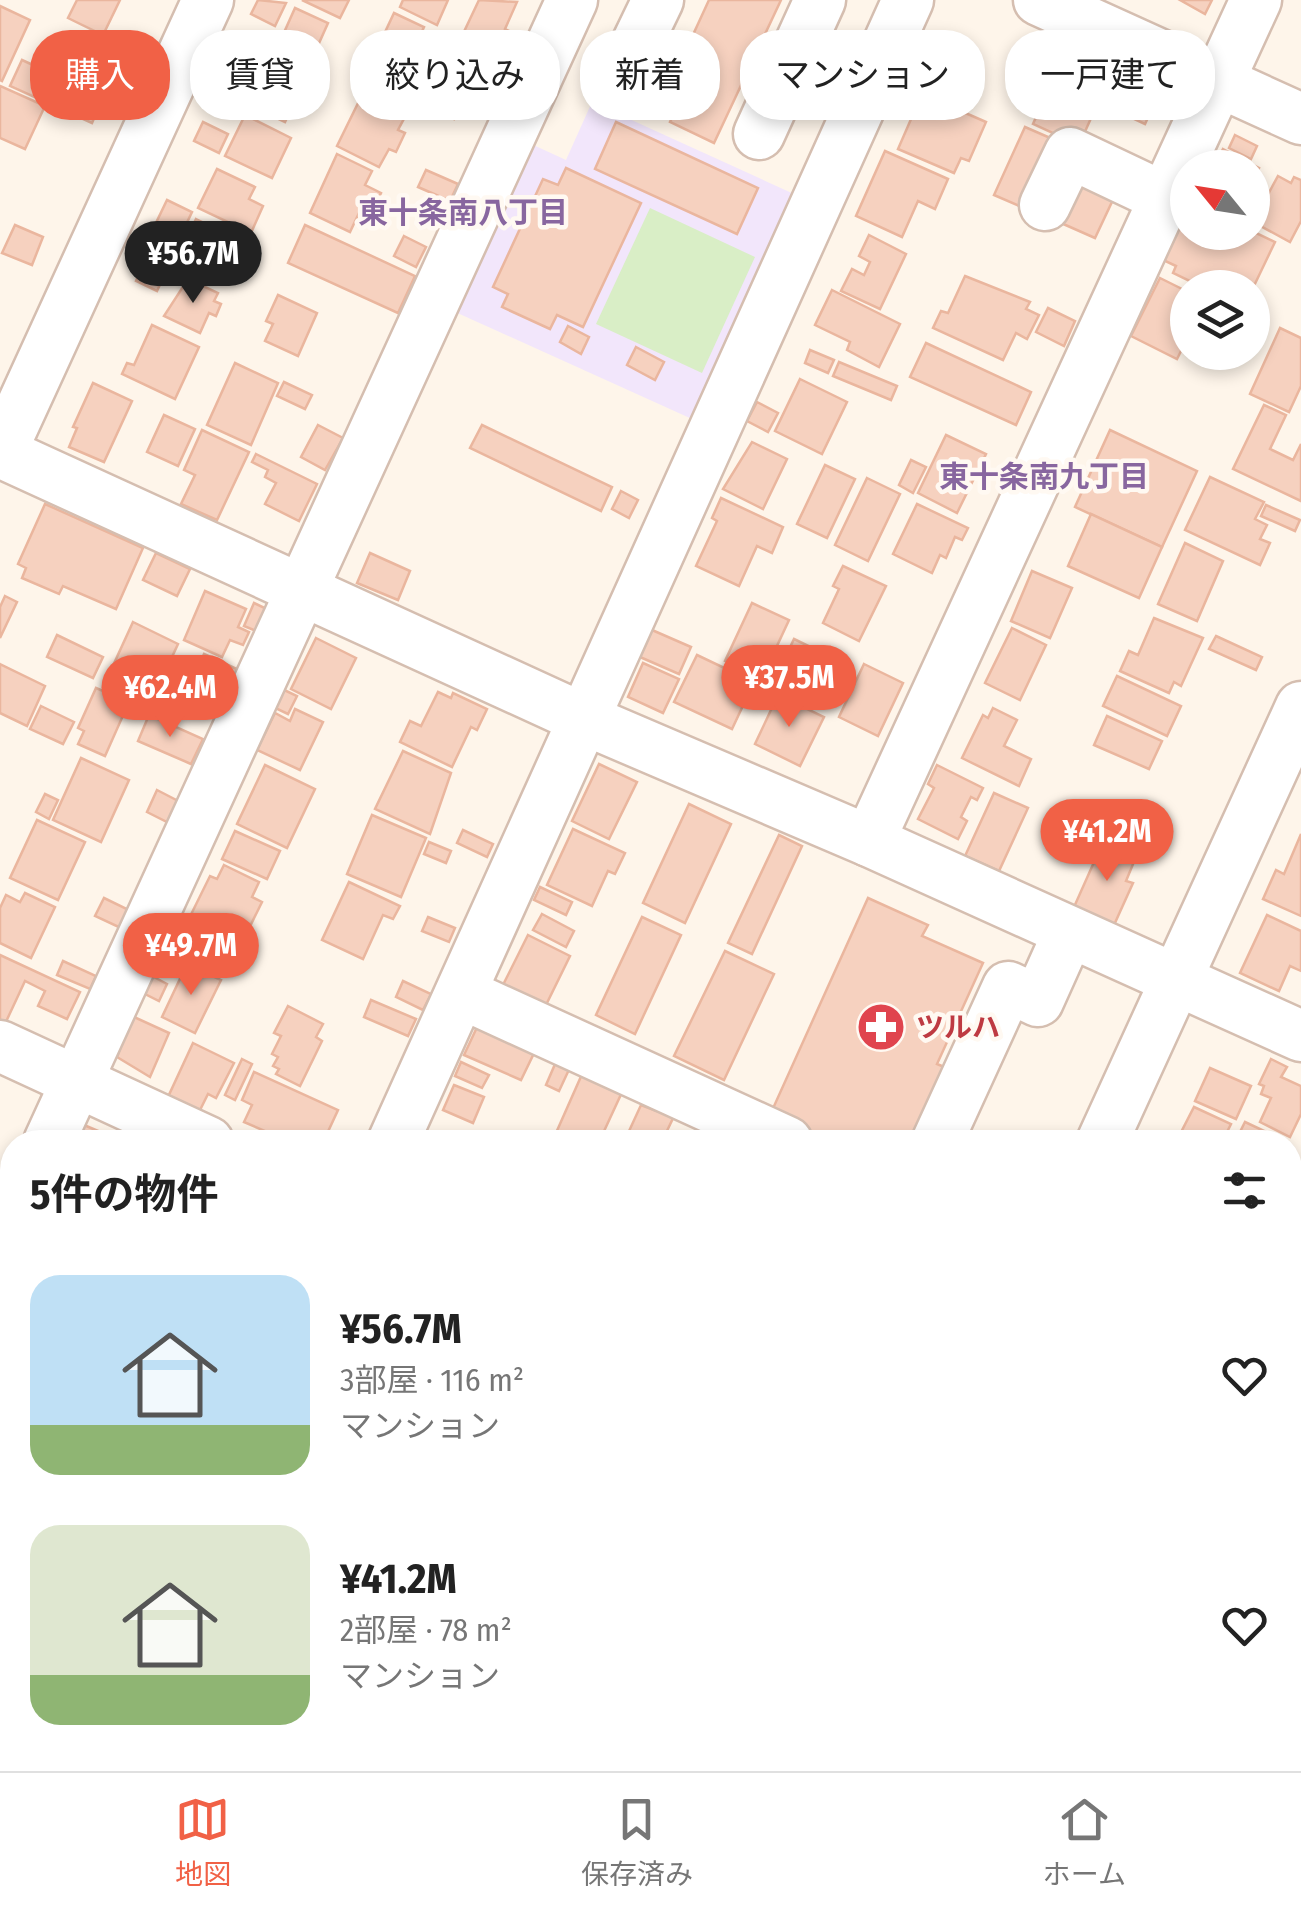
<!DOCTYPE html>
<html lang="ja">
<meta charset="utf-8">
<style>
body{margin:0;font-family:"Fira Sans Condensed","Noto Sans JP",sans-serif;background:#f2f2f2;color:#222;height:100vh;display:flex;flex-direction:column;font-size:38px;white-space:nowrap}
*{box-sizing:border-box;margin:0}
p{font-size:32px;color:#767676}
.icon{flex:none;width:55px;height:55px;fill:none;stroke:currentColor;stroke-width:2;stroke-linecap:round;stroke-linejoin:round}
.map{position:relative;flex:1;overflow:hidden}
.drawer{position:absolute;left:0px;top:1130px;width:1302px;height:642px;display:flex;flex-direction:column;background:#fff;border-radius:40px 40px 0 0;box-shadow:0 5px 15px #0003}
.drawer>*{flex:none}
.guide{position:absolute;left:30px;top:30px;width:1242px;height:90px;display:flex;gap:20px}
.needle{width:65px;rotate:300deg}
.controls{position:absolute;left:1170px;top:150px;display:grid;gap:20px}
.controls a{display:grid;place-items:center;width:100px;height:100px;border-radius:50%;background:#fff;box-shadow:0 5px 15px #0003;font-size:50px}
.price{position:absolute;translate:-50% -85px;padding:0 22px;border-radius:35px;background:#f16146;color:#fff;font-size:32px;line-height:65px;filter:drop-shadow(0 2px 5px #0008)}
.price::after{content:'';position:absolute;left:50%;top:60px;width:30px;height:22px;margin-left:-15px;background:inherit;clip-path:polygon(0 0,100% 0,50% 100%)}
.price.active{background:#222;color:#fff}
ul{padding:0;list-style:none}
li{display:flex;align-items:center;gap:30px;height:250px;padding:0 30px}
li span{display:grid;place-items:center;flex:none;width:280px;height:200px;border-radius:30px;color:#555}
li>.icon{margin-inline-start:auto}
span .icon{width:120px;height:120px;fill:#fffc;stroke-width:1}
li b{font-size:42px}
h2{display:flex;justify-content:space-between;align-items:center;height:120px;padding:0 30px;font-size:42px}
.chip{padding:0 35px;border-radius:40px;background:#fff;box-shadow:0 5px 15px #0003;font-size:35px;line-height:90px}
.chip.active{background:#f16146;color:#fff}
.menu{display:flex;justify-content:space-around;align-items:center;height:140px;border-top:2px solid #e0e0e0;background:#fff;font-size:28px;color:#767676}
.menu a{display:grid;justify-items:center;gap:5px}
.menu .active{color:#f16146}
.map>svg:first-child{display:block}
.education{fill:#f2e6fb}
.green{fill:#d9eec6}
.building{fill:#f6d1bf;stroke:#eab69e;stroke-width:2.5}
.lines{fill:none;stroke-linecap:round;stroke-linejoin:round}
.minor-casing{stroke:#d5beb0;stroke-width:55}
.minor{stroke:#fff;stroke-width:50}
.labels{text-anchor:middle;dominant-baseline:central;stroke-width:9;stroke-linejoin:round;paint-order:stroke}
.health-label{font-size:28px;font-weight:bold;fill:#be3a42;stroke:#fff9f2;text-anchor:start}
.neighbourhood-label{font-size:30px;font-weight:bold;fill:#88669f;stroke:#fff9f2}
</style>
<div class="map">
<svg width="1301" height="1771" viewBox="0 0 1301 1771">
<rect width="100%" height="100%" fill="#fef5ea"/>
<!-- education -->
<path class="education" d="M592,102L794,194L692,419L453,311L529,143L566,160Z"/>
<!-- green -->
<path class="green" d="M650,208L755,257L702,373L596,324Z"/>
<!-- building -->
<g class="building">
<path d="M77,0H120L103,35L68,18Z"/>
<path d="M258,0L286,3L275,26L251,14Z"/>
<path d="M302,0H349L340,18Z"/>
<path d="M403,0H448L437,25L400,7Z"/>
<path d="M479,0L517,2L505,29L513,33L502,54L462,36Z"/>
<path d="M709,0H781L714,143L670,122L706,44L692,37Z"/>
<path d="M1180,0H1212L1205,14Z"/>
<path d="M0,6L30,20L2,81L0,80Z"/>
<path d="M295,8L328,23L307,70L274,55Z"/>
<path d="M394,13L424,27L406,66L431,77L450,36L511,64L504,79L490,72L485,83L473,78L454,119L364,77Z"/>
<path d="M22,60L103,97L92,123L10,86Z"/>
<path d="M263,60L305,79L285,122L253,107L266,81L251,74Z"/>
<path d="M1062,60L1115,84L1107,102L1100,98L1079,145L1033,124Z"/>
<path d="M228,70L256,83L246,106L217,93Z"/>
<path d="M0,86L45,106L25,149L0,138Z"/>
<path d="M1130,88L1156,100L1145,124L1119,112Z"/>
<path d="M364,91L407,113L398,130L405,133L396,152L389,149L379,167L337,146Z"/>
<path d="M922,94L986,122L969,161L961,158L954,173L898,149Z"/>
<path d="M245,115L291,138L272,178L225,156Z"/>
<path d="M203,122L228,134L219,153L194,141Z"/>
<path d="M616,122L758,188L737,234L595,169Z"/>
<path d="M1025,127L1064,144L1033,212L994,195Z"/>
<path d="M1235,135L1257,146L1251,159L1229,148Z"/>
<path d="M1223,149L1259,168L1252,180V168H1213Z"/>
<path d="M885,151L948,179L935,209L918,201L902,237L856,216Z"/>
<path d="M337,154L372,171L365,185L381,193L369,218L359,213L350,232L310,213Z"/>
<path d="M566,168L641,203L583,327L557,315L550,329L502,307L508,294L493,287L543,179L558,185Z"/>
<path d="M217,169L255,187L249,199L263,206L251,233L198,208Z"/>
<path d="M1074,169L1118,189L1095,238L1052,219Z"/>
<path d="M426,170L458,184L450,201L418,187Z"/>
<path d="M1278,176L1291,183L1294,177L1301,180V221L1290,242L1253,222Z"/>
<path d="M167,200L192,212L180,237L155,225Z"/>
<path d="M1188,210V232L1252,231L1275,242L1252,290L1204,288L1173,273L1176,266L1163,260Z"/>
<path d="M196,219L231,236L224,249L231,252L216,281L176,261Z"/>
<path d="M15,225L43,237L32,265L2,253Z"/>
<path d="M305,225L415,276L398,313L288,263Z"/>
<path d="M869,235L906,254L880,309L841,291L852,269L864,275L870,262L859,256Z"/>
<path d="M404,236L426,247L416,267L394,256Z"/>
<path d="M146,258L168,267L157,291L136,281Z"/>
<path d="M965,276L1030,302L1026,309L1039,315L1027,339L1016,333L1003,360L933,328L941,311L948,313Z"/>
<path d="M1160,278L1188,292V337L1177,359L1131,336Z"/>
<path d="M188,279L218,293L214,301L221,304L216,316L209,313L200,333L164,316Z"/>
<path d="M832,290L900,324L879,367L847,350L850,342L815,325Z"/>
<path d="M278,295L317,313L298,356L265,341L273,324L266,321Z"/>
<path d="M1048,308L1075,321L1064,346L1036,332Z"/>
<path d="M152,325L199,347L175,399L122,374L127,363L134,365Z"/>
<path d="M568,326L589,337L581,354L560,342Z"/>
<path d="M1280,328L1301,338V386L1289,412L1250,394Z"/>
<path d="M926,343L1031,392L1016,425L910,377Z"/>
<path d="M636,347L664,362L655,380L627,365Z"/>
<path d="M810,350L834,360L828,373L805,363Z"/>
<path d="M839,362L897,386L891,400L833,376Z"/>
<path d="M235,363L278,383L251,445L207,425Z"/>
<path d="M800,379L847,402L822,454L775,431Z"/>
<path d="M284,382L312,395L305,409L277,396Z"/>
<path d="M93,383L132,401L104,462L69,447L77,428L73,427Z"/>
<path d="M757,402L778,413L768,432L747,421Z"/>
<path d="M1264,405L1286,415L1270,449L1293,460L1301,444V501L1233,469Z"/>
<path d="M164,415L195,429L178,466L147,452Z"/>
<path d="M318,425L343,438L325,470L301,457Z"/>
<path d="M482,425L612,487L601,511L470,448Z"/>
<path d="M202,430L249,452L217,520L181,504L195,475L184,470Z"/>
<path d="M1110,430L1197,471L1162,547L1075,507Z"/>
<path d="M946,435L986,454L957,513L918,493Z"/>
<path d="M752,442L787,459L763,509L723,489Z"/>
<path d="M256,454L317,484L299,521L265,504L276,483L265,477L268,470L252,462Z"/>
<path d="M911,460L926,467L913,493L899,485Z"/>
<path d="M825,465L855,479L827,538L797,524Z"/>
<path d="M1210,477L1264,502L1255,519L1267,525L1260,539L1270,543L1260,565L1185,530Z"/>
<path d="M867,478L900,494L868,561L835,545Z"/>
<path d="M621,491L638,500L629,518L612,509Z"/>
<path d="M721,498L783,527L772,553L757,546L739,586L696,566L717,521L712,518Z"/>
<path d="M45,504L143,548L116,609L63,586L59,594L22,578L26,568L18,564Z"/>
<path d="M917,504L968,528L962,540L955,537L946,558L940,555L932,573L893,554Z"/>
<path d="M1266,505L1300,520L1295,531L1261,516Z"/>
<path d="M1091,514L1162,547L1139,598L1068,566Z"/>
<path d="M1185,543L1223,561L1197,621L1158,604Z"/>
<path d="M156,553L190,569L177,596L143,580Z"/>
<path d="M370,553L410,571L398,600L357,583Z"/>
<path d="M843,566L886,586L859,641L823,623L839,589L833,586Z"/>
<path d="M1032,571L1072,588L1050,638L1011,621Z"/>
<path d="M205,591L246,609L238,627L249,632L243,645L230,640L222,657L184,640Z"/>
<path d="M5,596L17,602L0,638V607Z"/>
<path d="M254,603L269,610L259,632L244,626Z"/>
<path d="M752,603L789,620L762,678L725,661Z"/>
<path d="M1154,618L1203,638L1181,686L1174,682L1169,693L1120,671L1129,651L1138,655Z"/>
<path d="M133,622L178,644L151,702L106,681Z"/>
<path d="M1012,628L1046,645L1020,700L985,683Z"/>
<path d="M652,630L691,647L679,674L640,657Z"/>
<path d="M57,635L103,657L93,678L47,657Z"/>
<path d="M1216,636L1262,657L1256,670L1209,649Z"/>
<path d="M316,638L356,658L331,709L291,689Z"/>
<path d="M794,639L823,653L802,697L773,683Z"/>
<path d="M204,654L241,671L235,685L198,668Z"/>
<path d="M697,655L754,682L732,729L674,702Z"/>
<path d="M643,663L679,679L663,713L628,697Z"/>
<path d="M0,664L45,686L27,726L0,713Z"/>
<path d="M864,664L903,683L878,736L839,717Z"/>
<path d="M1117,676L1181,706L1167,736L1103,706Z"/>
<path d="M96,688L129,702L105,756L78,744L84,731L78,728Z"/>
<path d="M280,688L297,696L288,714L271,706Z"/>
<path d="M438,692L451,698L453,693L487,709L477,730L471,727L452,767L400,742L410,721L421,726Z"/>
<path d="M778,695L824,717L800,766L755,744Z"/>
<path d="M41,706L74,722L63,744L30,729Z"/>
<path d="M993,708L1017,720L1004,746L1031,759L1019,786L962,758L983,715L988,718Z"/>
<path d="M295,709L323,722L300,770L257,750L275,713L290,721Z"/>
<path d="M149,715L203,739L191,764L138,741Z"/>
<path d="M1107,716L1162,741L1149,769L1094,745Z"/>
<path d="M403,751L451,773L430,834L375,809Z"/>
<path d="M81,758L129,780L101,842L53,820Z"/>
<path d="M599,764L637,782L609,839L572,821Z"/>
<path d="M265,765L315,789L287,848L237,824Z"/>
<path d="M937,765L983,788L977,800L971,797L961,817L967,821L958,839L918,819L934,788L928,784Z"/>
<path d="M157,790L184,804L173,825L147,812Z"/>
<path d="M994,793L1028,808L999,871L965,856Z"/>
<path d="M45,794L58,800L49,819L36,812Z"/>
<path d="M689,804L731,824L685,923L643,903Z"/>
<path d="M372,815L426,838L401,897L347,874Z"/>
<path d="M37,820L85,842L58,900L10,878Z"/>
<path d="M573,829L625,853L615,874L608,871L592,906L547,885Z"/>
<path d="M463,830L493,844L487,857L457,843Z"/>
<path d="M235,831L280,851L267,879L222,859Z"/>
<path d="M1301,834V916L1263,899L1276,870L1284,874Z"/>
<path d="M779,835L802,846L752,954L728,943Z"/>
<path d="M429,842L451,851L446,863L424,854Z"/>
<path d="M1103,842L1136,857L1126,881L1133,883L1114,925L1074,907Z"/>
<path d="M224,865L259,882L252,897L262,902L228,971L176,945L210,876L217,879Z"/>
<path d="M349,882L400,906L393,919L383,915L363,959L322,940Z"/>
<path d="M540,887L572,902L566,915L534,900Z"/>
<path d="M25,893L55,907L31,958L0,943V908L6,895L20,902Z"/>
<path d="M104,898L131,911L123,929L95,916Z"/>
<path d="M868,898L928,925L922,936L983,963L937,1064L954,1071L921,1142H831L770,1115Z"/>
<path d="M542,914L574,931L566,947L533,930Z"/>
<path d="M1267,915L1301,931V971L1290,966L1279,991L1240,973Z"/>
<path d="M428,917L455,928L449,942L422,931Z"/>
<path d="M642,917L681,935L635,1034L596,1015Z"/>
<path d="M528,935L570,956L544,1009L501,989Z"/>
<path d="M725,951L774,974L724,1080L674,1056Z"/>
<path d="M0,955L80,992L67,1019L38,1006L45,991L25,981L4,1026L0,1024Z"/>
<path d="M63,961L96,976L90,989L57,975Z"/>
<path d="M187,964L221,980L195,1033L162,1017Z"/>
<path d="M150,975L167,984L159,1001L141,992Z"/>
<path d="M403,981L431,994L423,1010L396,997Z"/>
<path d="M371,1000L416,1019L408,1036L364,1017Z"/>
<path d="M288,1006L323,1024L316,1037L322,1041L300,1086L276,1074L279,1069L273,1066L278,1057L272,1054L281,1036L274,1033Z"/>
<path d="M132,1016L169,1033L150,1077L117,1057Z"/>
<path d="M479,1023L536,1049L521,1080L464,1055Z"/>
<path d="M193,1043L234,1063L216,1098L208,1094L199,1112L168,1097Z"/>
<path d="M559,1055L573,1061L559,1091L546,1085Z"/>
<path d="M242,1059L252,1064L235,1100L225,1095Z"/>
<path d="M1271,1059L1287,1067L1281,1077L1301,1086V1114L1290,1137L1260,1122L1271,1098L1261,1094L1264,1086L1259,1084Z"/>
<path d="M461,1062L489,1075L482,1088L455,1076Z"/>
<path d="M1210,1068L1251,1086L1236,1119L1195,1101Z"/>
<path d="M254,1072L338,1110L325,1138L290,1142L244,1122L252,1105L242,1100Z"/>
<path d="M583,1072L623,1090L599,1142H552Z"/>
<path d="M454,1085L484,1097L473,1123L443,1110Z"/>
<path d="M659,1104L676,1112L665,1135L682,1142H624L641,1105L656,1111Z"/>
<path d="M1194,1107L1231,1124L1222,1142H1176Z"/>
<path d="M1245,1122L1288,1142H1235Z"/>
<path d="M84,1125L124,1142H76Z"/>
<path d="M1294,1217L1301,1220V1271L1290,1267Z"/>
<path d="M1290,1290L1301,1295V1308L1290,1334Z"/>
<path d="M1,1384L12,1390V1445L8,1442L3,1452Z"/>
<path d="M1301,1487V1581L1290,1576V1511Z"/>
<path d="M215,1760H257L252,1771H210Z"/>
<path d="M323,1760H370L365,1771H318Z"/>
<path d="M896,1760H943L938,1771H891Z"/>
<path d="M958,1760H1009L1003,1771H982Z"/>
</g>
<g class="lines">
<!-- minor casing -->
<g class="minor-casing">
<g id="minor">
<path d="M1039,0L1301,119"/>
<path d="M617,85L658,0"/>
<path d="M759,134L820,0"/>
<path d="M1045,205L1070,153L1165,198"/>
<path d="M0,452L586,720L869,841L1301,1036"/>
<path d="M0,454L208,0"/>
<path d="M869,841L1256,0"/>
<path d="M461,993L787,1142"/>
<path d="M0,1046L208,1142"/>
<path d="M49,1142L572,0"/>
<path d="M393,1142L908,0"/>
<path d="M937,1142L1008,987L1038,1001L1069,932"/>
<path d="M1102,1142L1301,707"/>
<path d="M0,1253L12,1225"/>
<path d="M1290,1370L1301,1375"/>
<path d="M1290,1446L1301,1422"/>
<path d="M0,1513L12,1519"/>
<path d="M1290,1600L1301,1605"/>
<path d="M541,1760L565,1771"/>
<path d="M1117,1760L1142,1771"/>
<path d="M108,1771L113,1760"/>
<path d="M308,1771L314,1760"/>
<path d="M454,1771L459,1760"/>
<path d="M815,1771L821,1760"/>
</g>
</g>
<!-- minor -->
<use href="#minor" class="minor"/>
</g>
<!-- icons -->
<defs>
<g id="pharmacy-disc" transform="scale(2.5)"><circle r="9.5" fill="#e0444e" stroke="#fff9f2"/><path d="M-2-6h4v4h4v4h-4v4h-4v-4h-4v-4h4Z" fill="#fff"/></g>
</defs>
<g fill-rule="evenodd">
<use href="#pharmacy-disc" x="881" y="1027"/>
</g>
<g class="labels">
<!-- health labels -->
<g class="health-label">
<text x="916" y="1027">ツルハ</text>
</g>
<!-- neighbourhood labels -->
<g class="neighbourhood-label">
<text x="463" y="213">東十条南八丁目</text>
<text x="1044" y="477">東十条南九丁目</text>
</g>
</g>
</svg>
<div class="controls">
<a><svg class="needle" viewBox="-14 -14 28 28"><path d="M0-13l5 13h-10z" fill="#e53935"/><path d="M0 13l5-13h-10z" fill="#767676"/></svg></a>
<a><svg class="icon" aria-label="layers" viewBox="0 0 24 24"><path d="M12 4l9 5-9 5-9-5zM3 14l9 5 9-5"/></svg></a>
</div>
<b class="price active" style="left:193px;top:306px">¥56.7M</b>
<b class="price" style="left:789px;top:730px">¥37.5M</b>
<b class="price" style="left:170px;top:740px">¥62.4M</b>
<b class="price" style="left:1107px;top:884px">¥41.2M</b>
<b class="price" style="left:191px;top:998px">¥49.7M</b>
<div class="guide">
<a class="chip active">購入</a>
<a class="chip">賃貸</a>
<a class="chip">絞り込み</a>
<a class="chip">新着</a>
<a class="chip">マンション</a>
<a class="chip">一戸建て</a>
</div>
<section class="drawer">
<h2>5件の物件<svg class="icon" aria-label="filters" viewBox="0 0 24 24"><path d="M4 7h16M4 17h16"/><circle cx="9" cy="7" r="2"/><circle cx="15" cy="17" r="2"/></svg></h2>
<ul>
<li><span style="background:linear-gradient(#bfe0f5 75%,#8fb573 0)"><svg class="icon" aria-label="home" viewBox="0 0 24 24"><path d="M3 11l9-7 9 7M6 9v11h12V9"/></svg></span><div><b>¥56.7M</b><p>3部屋 · 116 m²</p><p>マンション</p></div><svg class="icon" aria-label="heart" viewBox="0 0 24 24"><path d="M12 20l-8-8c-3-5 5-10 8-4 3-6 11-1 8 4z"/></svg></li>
<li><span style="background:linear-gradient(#dfe7d0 75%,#8fb573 0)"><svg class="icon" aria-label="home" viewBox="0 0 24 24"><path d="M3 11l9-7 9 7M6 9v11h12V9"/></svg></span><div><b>¥41.2M</b><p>2部屋 · 78 m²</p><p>マンション</p></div><svg class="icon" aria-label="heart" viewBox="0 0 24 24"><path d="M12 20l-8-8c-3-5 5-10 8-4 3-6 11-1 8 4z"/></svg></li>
</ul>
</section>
</div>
<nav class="menu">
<a class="active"><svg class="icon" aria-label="map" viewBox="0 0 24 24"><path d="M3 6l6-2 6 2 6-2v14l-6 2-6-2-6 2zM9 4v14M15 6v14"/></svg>地図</a>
<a><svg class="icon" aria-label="saved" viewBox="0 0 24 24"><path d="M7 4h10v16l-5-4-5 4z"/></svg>保存済み</a>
<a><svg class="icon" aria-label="home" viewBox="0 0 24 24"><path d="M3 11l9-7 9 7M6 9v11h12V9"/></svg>ホーム</a>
</nav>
